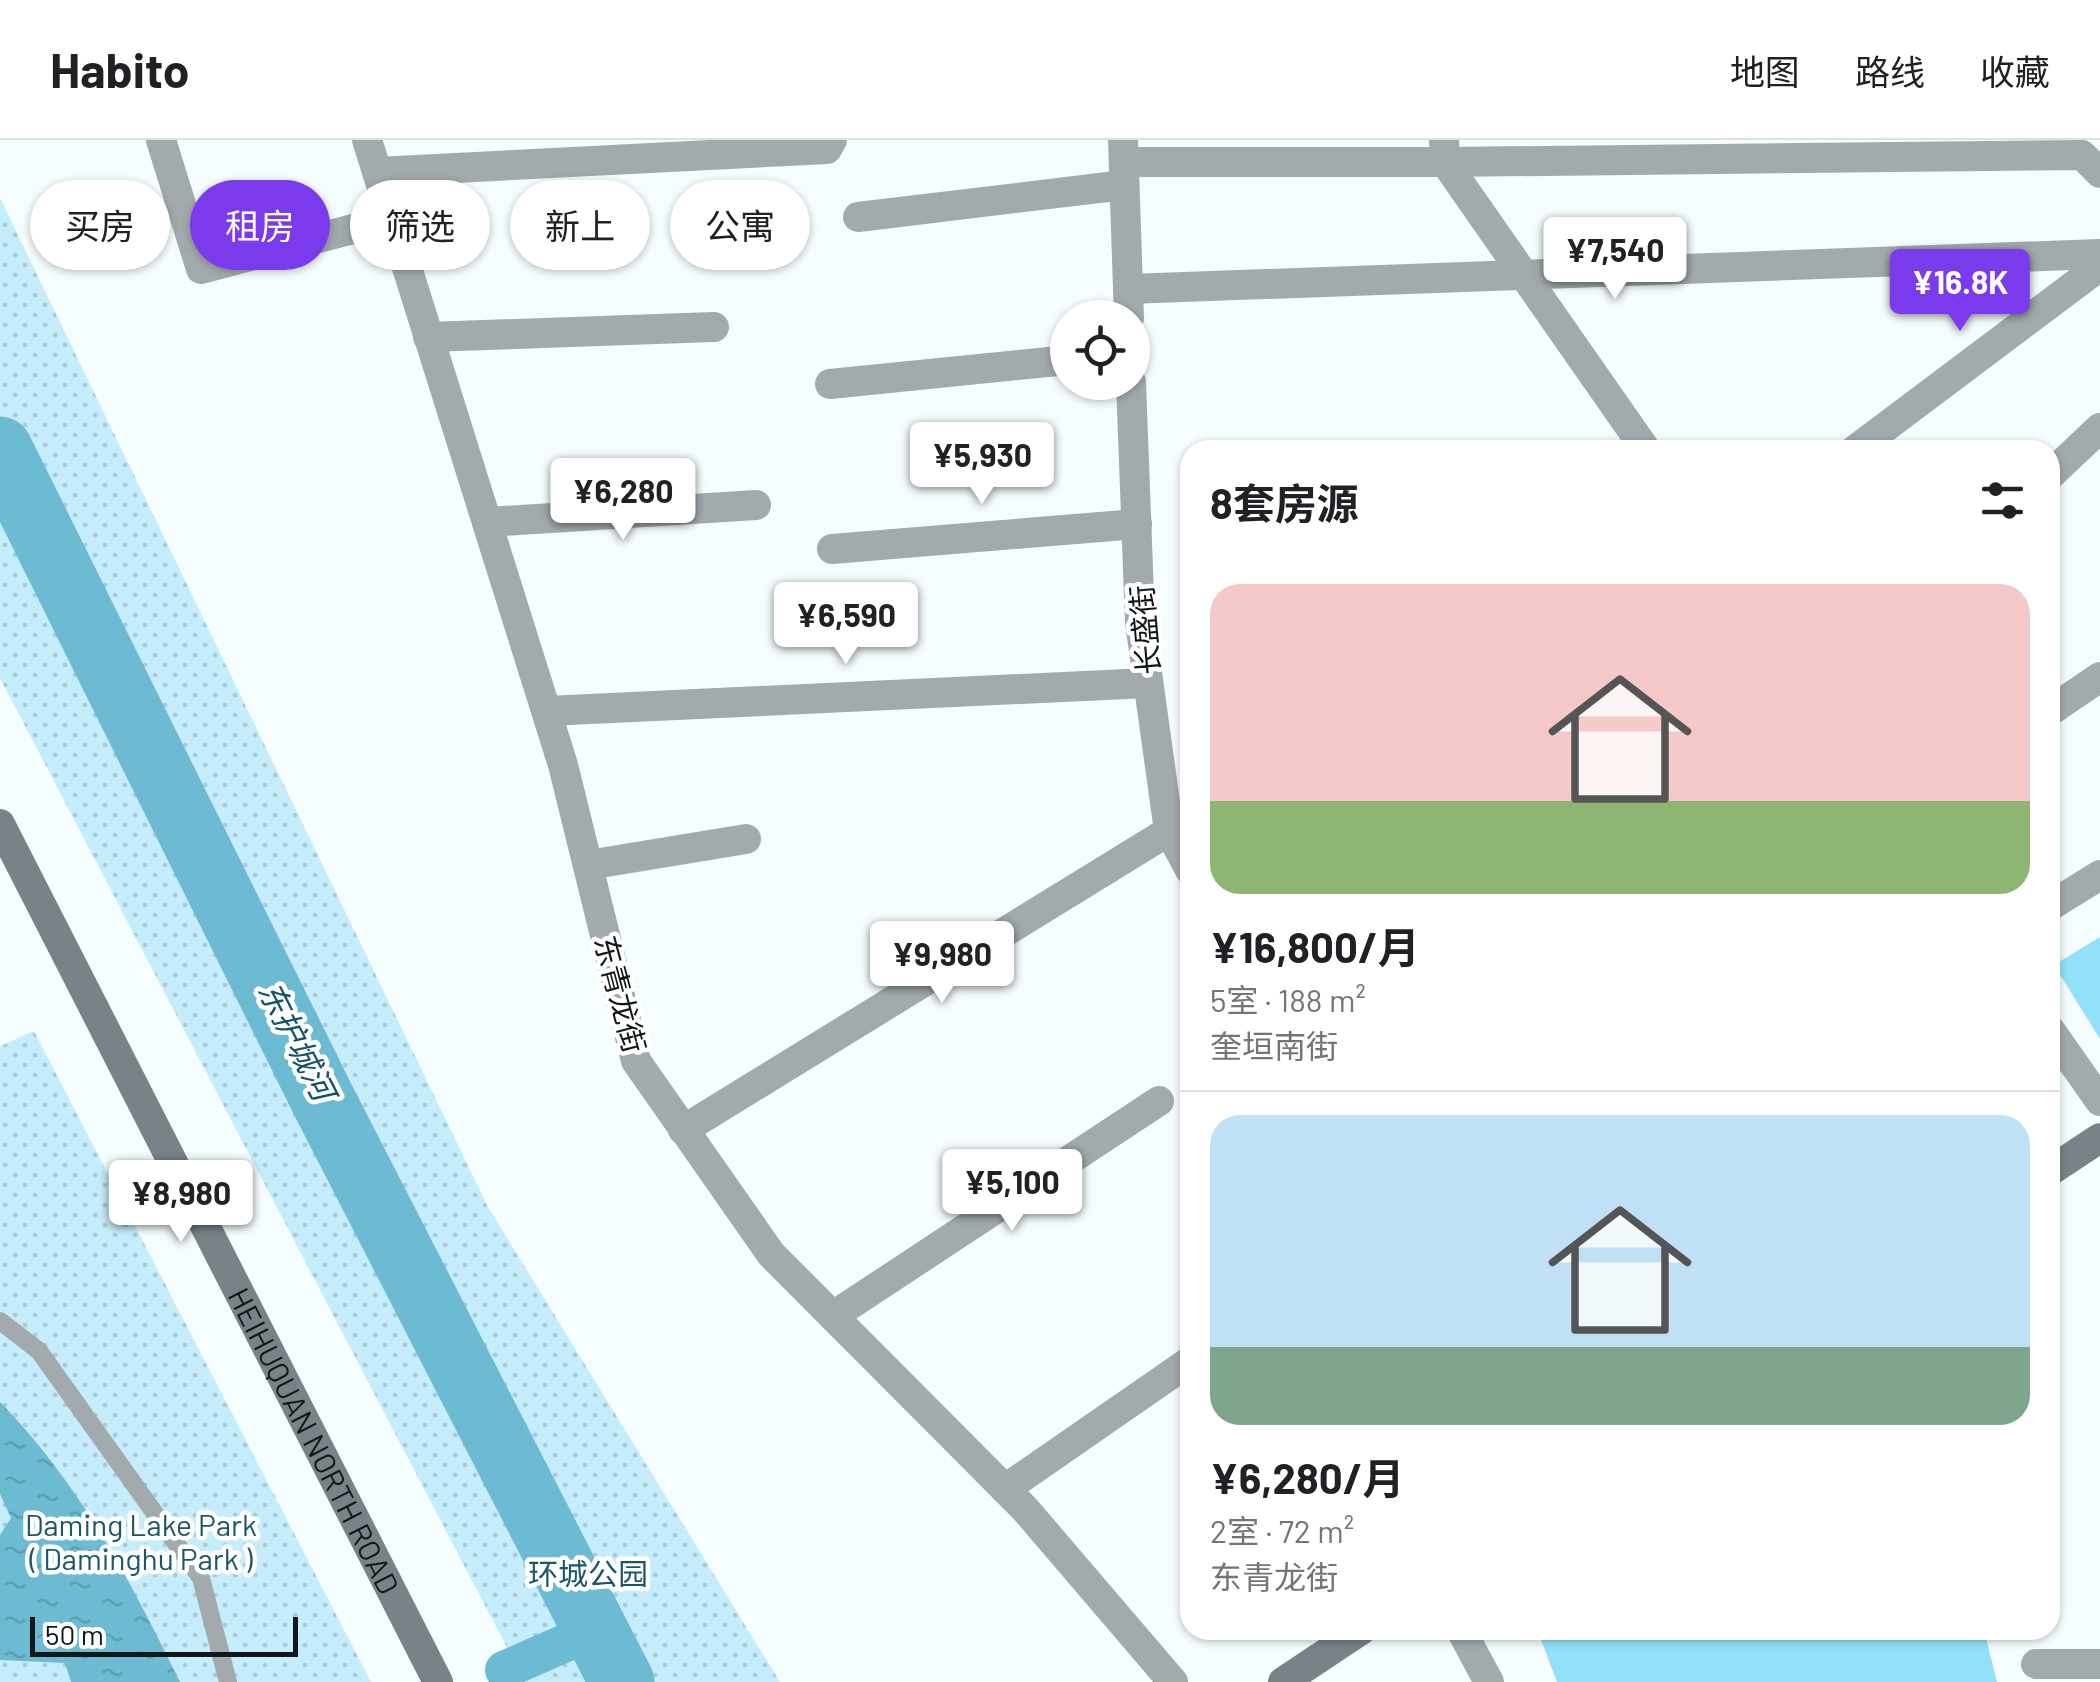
<!DOCTYPE html>
<html lang="zh">
<meta charset="utf-8">
<style>
body{margin:0;font-family:Barlow,"Noto Sans SC",sans-serif;background:#f6f6f6;color:#202124;height:100vh;display:flex;flex-direction:column;font-size:38px;white-space:nowrap}
*{box-sizing:border-box;margin:0}
p{font-size:32px;color:#757577}
.icon{flex:none;width:55px;height:55px;fill:none;stroke:currentColor;stroke-width:2;stroke-linecap:round;stroke-linejoin:round}
.map{position:relative;flex:1;overflow:hidden}
.side{position:absolute;left:1180px;top:300px;width:880px;height:1200px;display:flex;flex-direction:column;background:#fff;border-radius:30px;box-shadow:0 2px 8px #0004}
.side>*{flex:none}
.top-card{position:absolute;left:30px;top:40px;width:950px;height:90px;display:flex;gap:20px}
.fabs{position:absolute;left:1050px;top:160px;display:grid;gap:20px}
.fabs a{display:grid;place-items:center;width:100px;height:100px;border-radius:50%;background:#fff;box-shadow:0 2px 8px #0004;font-size:50px}
.scale{position:absolute;left:30px;bottom:25px;width:268px;box-sizing:border-box;padding-left:10px;border:5px solid #12181a;border-top:0;font-size:28px;line-height:35px;white-space:nowrap;color:#12181a;-webkit-text-stroke:8px #fff;paint-order:stroke}
.price{position:absolute;translate:-50% -85px;padding:0 22px;border-radius:10px;background:#fff;color:#222;font-size:32px;line-height:65px;filter:drop-shadow(0 2px 5px #0008)}
.price::after{content:'';position:absolute;left:50%;top:60px;width:30px;height:22px;margin-left:-15px;background:inherit;clip-path:polygon(0 0,100% 0,50% 100%)}
.price.active{background:#7c3aed;color:#fff}
ul{padding:0;list-style:none}
li{display:grid;align-content:center;gap:20px;height:530px;padding:0 30px}
li+li{border-top:2px solid #e0e0e0}
li span{display:grid;place-items:center;height:310px;border-radius:30px;color:#555}
li>.icon{margin-inline-start:auto}
span .icon{width:180px;height:180px;fill:#fffc;stroke-width:1}
li b{font-size:42px}
h2{display:flex;justify-content:space-between;align-items:center;height:120px;padding:0 30px;font-size:42px}
.chip{padding:0 35px;border-radius:45px;background:#fff;box-shadow:0 2px 8px #0004;font-size:35px;line-height:90px}
.chip.active{background:#7c3aed;color:#fff}
header{display:flex;align-items:center;gap:60px;box-sizing:border-box;height:140px;padding:0 50px;background:#fff;border-bottom:2px solid #e0e0e0}
header strong{font-size:48px}
nav{display:flex;gap:55px;margin-inline-start:auto;font-size:35px}
.map>svg:first-child{display:block}
.green{fill:url(#green-dots)}
.water{fill:url(#water-ripples)}
.lines{fill:none;stroke-linecap:round;stroke-linejoin:round}
.canal{stroke:#6dbad3;stroke-width:38}
.river{stroke:#6dbad3;stroke-width:65}
.building{fill:#93e0fa}
.service{stroke:#a3aaad;stroke-width:18}
.minor{stroke:#a3aaad;stroke-width:30}
.secondary{stroke:#798387;stroke-width:30}
.labels{text-anchor:middle;dominant-baseline:central;stroke-width:9;stroke-linejoin:round;paint-order:stroke}
.street-label{font-size:30px;fill:#12181a;stroke:#fff}
.park-label{font-size:30px;fill:#19576a;stroke:#fff}
.water-label{font-size:32px;font-style:italic;fill:#125365;stroke:#fff}
</style>
<header>
<strong>Habito</strong>
<nav><a>地图</a><a>路线</a><a>收藏</a></nav>
</header>
<div class="map">
<svg width="2100" height="1542" viewBox="0 0 2100 1542">
<defs>
<pattern id="green-dots" width="8" height="8" patternUnits="userSpaceOnUse" patternTransform="scale(2.5)"><rect width="8" height="8" fill="#c6edfb"/><path d="M2 2h.1M6 6h.1" fill="none" stroke="#a9cad7" stroke-width="1.8" stroke-linecap="round"/></pattern>
<pattern id="water-ripples" width="26" height="14" patternUnits="userSpaceOnUse" patternTransform="scale(2.5)"><rect width="26" height="14" fill="#6dbad3"/><path d="M2 4q2-2 4 0t4 0M15 11q2-2 4 0t4 0" fill="none" stroke="#5d9fb5"/></pattern>
</defs>
<rect width="100%" height="100%" fill="#f6fdff"/>
<!-- green -->
<g class="green">
<path d="M0,58L488,1067L780,1542H525L0,538Z"/>
<path d="M34,891L371,1542H0V906Z"/>
</g>
<!-- water -->
<path class="water" d="M0,1262C80,1344 130,1440 180,1542H71L65,1523L0,1520V1395L11,1378L0,1354Z"/>
<g class="lines">
<!-- canal -->
<path class="canal" d="M504,1530L595,1490"/>
<!-- river -->
<path class="river" d="M0,309L323,960L622,1542"/>
</g>
<!-- building -->
<g class="building">
<path d="M2100,797V899L2054,825Z"/>
<path d="M1540,1490H1984L1997,1542H1557L1538,1492Z"/>
</g>
<g class="lines">
<!-- service -->
<path class="service" d="M0,1181L39,1211L201,1438L228,1542"/>
<!-- minor -->
<g class="minor">
<path d="M161,0L201,129L391,79"/>
<path d="M367,0L563,625L636,921L771,1114L1025,1369L1173,1542"/>
<path d="M1123,0L1129,178"/>
<path d="M1444,0L1445,22L1646,310"/>
<path d="M1124,22H1445L2082,15L2100,33"/>
<path d="M377,32L827,9L832,0"/>
<path d="M858,77L1124,45"/>
<path d="M1128,149L2100,114"/>
<path d="M428,197L714,187"/>
<path d="M1131,242L1140,482L1169,691L1190,730"/>
<path d="M830,244L1068,220"/>
<path d="M1855,310L2100,126"/>
<path d="M2050,335L2100,288"/>
<path d="M487,382L756,365"/>
<path d="M832,409L1137,384"/>
<path d="M547,571L1148,543"/>
<path d="M2050,571L2100,537"/>
<path d="M588,725L746,699"/>
<path d="M2050,766L2100,735"/>
<path d="M2050,890L2100,961"/>
<path d="M683,990L1169,691"/>
<path d="M833,1176L1159,961"/>
<path d="M1005,1349L1190,1221"/>
<path d="M1461,1490L1489,1542"/>
<path d="M2036,1524H2100"/>
</g>
<!-- secondary -->
<g class="secondary">
<path id="s1" d="M0,684L438,1542"/>
<path d="M2050,1031L2100,998"/>
<path d="M1283,1542L1361,1490"/>
</g>
</g>
<g class="labels">
<!-- street labels -->
<g class="street-label">
<text transform="translate(1144 490) rotate(-95)">长盛街</text>
<text transform="translate(621 854) rotate(75)">东青龙街</text>
<text stroke="none"><textPath href="#s1" startOffset="692">HEIHUQUAN NORTH ROAD</textPath></text>
</g>
<!-- park labels -->
<g class="park-label">
<text x="141" y="1384">Daming Lake Park<tspan x="141" dy="34">( Daminghu Park )</tspan></text>
<text x="588" y="1433">环城公园</text>
</g>
<!-- water labels -->
<g class="water-label">
<text transform="translate(298 900) rotate(63)">东护城河</text>
</g>
</g>
</svg>
<div class="fabs">
<a><svg class="icon" aria-label="locate" viewBox="0 0 24 24"><circle cx="12" cy="12" r="6"/><path d="M12 2v4M12 18v4M2 12h4M18 12h4"/></svg></a>
</div>
<div class="scale">50 m</div>
<b class="price" style="left:1615px;top:162px">¥7,540</b>
<b class="price active" style="left:1960px;top:194px">¥16.8K</b>
<b class="price" style="left:982px;top:367px">¥5,930</b>
<b class="price" style="left:623px;top:403px">¥6,280</b>
<b class="price" style="left:846px;top:527px">¥6,590</b>
<b class="price" style="left:942px;top:866px">¥9,980</b>
<b class="price" style="left:1012px;top:1094px">¥5,100</b>
<b class="price" style="left:181px;top:1105px">¥8,980</b>
<div class="top-card">
<a class="chip">买房</a>
<a class="chip active">租房</a>
<a class="chip">筛选</a>
<a class="chip">新上</a>
<a class="chip">公寓</a>
</div>
<section class="side">
<h2>8套房源<svg class="icon" aria-label="filters" viewBox="0 0 24 24"><path d="M4 7h16M4 17h16"/><circle cx="9" cy="7" r="2"/><circle cx="15" cy="17" r="2"/></svg></h2>
<ul>
<li><span style="background:linear-gradient(#f6c9c9 70%,#8fb573 0)"><svg class="icon" aria-label="home" viewBox="0 0 24 24"><path d="M3 11l9-7 9 7M6 9v11h12V9"/></svg></span><div><b>¥16,800/月</b><p>5室 · 188 m²</p><p>奎垣南街</p></div></li>
<li><span style="background:linear-gradient(#bfe0f5 75%,#7fa58c 0)"><svg class="icon" aria-label="home" viewBox="0 0 24 24"><path d="M3 11l9-7 9 7M6 9v11h12V9"/></svg></span><div><b>¥6,280/月</b><p>2室 · 72 m²</p><p>东青龙街</p></div></li>
</ul>
</section>
</div>
